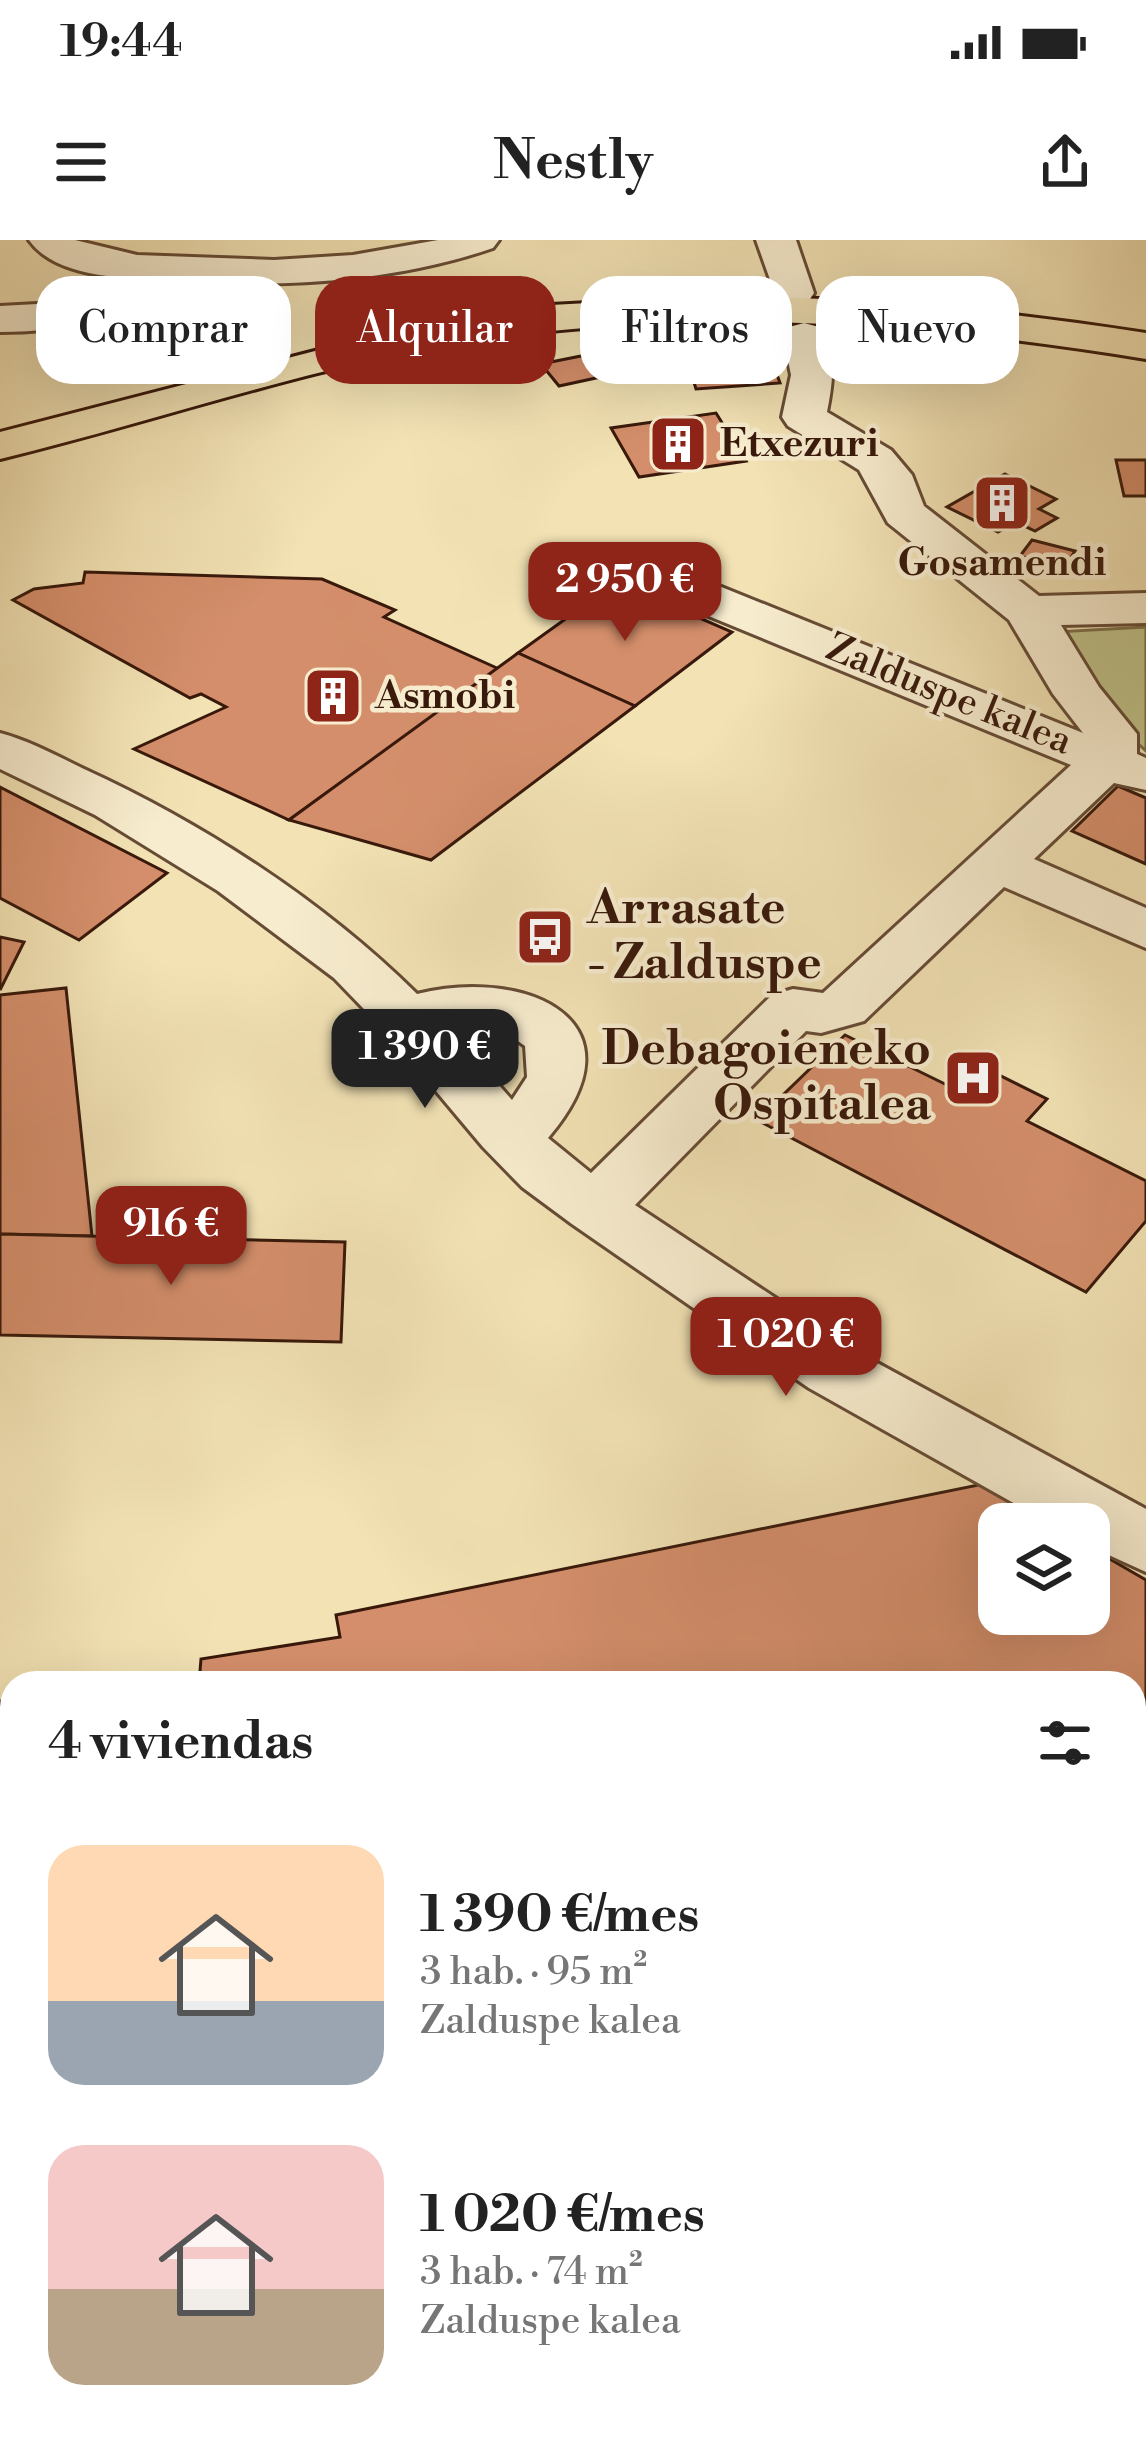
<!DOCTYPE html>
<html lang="es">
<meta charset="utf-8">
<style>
body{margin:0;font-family:"Libre Bodoni",serif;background:#f6f6f6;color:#222;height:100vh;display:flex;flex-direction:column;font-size:45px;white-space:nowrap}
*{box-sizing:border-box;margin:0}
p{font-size:39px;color:#767676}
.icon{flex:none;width:66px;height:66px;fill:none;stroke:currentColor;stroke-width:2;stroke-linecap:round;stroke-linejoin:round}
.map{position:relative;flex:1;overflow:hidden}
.side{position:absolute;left:0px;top:1431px;width:1146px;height:768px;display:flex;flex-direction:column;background:#fff;border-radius:36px 36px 0 0;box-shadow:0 12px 48px #0002}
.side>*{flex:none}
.hud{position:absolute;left:36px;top:36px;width:1074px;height:108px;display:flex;gap:24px}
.buttons{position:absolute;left:978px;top:1263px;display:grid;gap:24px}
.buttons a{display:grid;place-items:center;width:132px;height:132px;border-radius:24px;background:#fff;box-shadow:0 12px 48px #0002;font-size:60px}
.price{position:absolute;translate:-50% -102px;padding:0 27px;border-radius:24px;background:#8f2418;color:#fff;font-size:39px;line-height:78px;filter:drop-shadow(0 3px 6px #0008)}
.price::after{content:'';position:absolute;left:50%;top:72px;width:36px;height:27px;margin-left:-18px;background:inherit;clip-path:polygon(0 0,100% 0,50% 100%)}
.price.selected{background:#222;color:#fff}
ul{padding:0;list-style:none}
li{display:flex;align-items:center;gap:36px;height:300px;padding:0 48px}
li span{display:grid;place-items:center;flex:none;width:336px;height:240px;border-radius:36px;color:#555}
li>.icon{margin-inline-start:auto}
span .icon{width:144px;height:144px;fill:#fffc;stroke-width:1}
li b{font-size:51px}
h2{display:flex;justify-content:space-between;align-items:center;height:144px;padding:0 48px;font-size:51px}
.pill{padding:0 42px;border-radius:36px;background:#fff;box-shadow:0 12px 48px #0002;font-size:42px;line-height:108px}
.pill.selected{background:#8f2418;color:#fff}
.status{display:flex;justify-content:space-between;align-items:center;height:84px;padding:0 60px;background:#fff;direction:ltr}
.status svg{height:33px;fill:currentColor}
header{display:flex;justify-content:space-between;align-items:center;height:156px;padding:0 48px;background:#fff;font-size:54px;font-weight:700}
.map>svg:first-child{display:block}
.green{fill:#c0c289;stroke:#7c6e4a;stroke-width:3}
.building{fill:#d48e6b;stroke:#38190b;stroke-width:3}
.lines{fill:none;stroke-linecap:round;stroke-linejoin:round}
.minor-casing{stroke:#664b35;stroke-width:6}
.major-casing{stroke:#38190b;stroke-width:6}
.minor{fill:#f7ecce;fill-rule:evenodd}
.major{fill:#f2e2b4;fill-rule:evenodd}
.labels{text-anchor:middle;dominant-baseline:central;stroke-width:9;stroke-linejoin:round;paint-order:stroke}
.far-poi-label{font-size:39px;font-weight:bold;fill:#38190b;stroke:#f7ecce;text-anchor:start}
.far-street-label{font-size:39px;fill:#38190b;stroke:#f7ecce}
.poi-label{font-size:48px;font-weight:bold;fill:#38190b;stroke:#f7ecce;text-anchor:start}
</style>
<div class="status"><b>19:44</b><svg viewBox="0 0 49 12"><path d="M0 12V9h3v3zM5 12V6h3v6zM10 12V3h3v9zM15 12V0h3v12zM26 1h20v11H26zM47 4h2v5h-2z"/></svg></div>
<header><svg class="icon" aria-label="menu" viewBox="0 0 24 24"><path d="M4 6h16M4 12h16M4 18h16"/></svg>Nestly<svg class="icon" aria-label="share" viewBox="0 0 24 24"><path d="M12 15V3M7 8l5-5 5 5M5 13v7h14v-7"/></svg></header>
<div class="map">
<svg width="1146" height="2199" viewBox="0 0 1146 2199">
<rect width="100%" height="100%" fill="#f2e2b4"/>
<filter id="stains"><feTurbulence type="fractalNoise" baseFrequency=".00167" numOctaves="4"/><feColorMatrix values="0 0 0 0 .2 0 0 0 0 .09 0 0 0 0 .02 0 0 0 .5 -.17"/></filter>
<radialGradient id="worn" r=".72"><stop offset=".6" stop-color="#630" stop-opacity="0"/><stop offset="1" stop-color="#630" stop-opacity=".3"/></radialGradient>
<!-- green -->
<path class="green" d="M1146,387V511L1117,484L1055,392Z"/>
<!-- building -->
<g class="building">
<path d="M601,112L619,133L559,146L541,124Z"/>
<path d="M771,118L780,143L696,149L688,123Z"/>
<path d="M716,173L746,221L639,237L611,188Z"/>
<path d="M1116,220H1146V256H1124Z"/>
<path d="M1005,234L1056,259L1039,269L1057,278L1035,291L1016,282L998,292L947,267Z"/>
<path d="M1032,300L1075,311L1064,328L1020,316Z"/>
<path d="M85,332L322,339L395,370L384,377L499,429L289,580L134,509L226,467L201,454L190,458L13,360L34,349L83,343Z"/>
<path d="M617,342L732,392L635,466L518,413Z"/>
<path d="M518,413L635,466L431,620L289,580Z"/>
<path d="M1118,546L1146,558V624L1072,591Z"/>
<path d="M0,547L167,633L79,700L0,658Z"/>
<path d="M0,697L24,702L0,750Z"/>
<path d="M66,748L92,996L0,994V755Z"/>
<path d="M845,795L947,845L971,821L1047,859L1027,881L1146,941V981L1086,1052L757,880Z"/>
<path d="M0,994L345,1002L341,1102L0,1095Z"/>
<path d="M983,1244L1051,1284H999V1374H1089V1307L1146,1340V2199H0V1461L12,1460V2187H1134V1443H199L201,1419L340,1397L336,1375Z"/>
</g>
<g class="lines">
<!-- minor casing -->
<g class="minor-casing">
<g id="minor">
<path d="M29,0H75L137,15L274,20L353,15L438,0H499L493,8C402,39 307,46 211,43L214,48L208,57C139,74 72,92 0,92V66L74,62L171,41C128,38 56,39 29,0Z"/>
<path d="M756,0H796L814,53L808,62L793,65L778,62Z"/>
<path d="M804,83L819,87C837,114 833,142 827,172L891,210L912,235L924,266L1039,356L1146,353V383L1061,385L1099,447L1137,494V514L1146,518V550L1114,543L1034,619L1146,668V708L1004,647L864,781L821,793L806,791L635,965L857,1112L1146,1269V1332L1089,1306V1284H1051L809,1148L572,984L522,947L483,907L389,795L334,738L218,651L95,575L0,529V493C30,501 57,516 84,529C204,584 323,661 417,754C525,727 649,780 548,898L591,933L772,755L793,749L823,753L1071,525L638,347L631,337L638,327L655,323L672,327L1083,493L1053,454L1009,380L888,283L859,230L788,186L782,177L791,135L783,96L789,87ZM469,783L495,785L525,806L527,837L512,860L447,786Z"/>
</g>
</g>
<!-- major casing -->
<g class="major-casing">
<path id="major" d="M721,56C865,58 1005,71 1146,93V119C921,82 694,66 467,102C308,127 156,181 0,219V192L408,87L551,65Z"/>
</g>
<!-- minor -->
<use href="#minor" class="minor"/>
<!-- major -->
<use href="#major" class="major"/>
</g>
<!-- icons -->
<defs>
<g id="building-square" transform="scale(3)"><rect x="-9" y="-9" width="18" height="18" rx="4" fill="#8f2418" stroke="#f7ecce"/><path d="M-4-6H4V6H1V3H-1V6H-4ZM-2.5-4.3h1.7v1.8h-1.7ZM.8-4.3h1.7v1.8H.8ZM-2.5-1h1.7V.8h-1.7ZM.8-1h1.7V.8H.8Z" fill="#fff"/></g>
<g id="bus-square" transform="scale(3)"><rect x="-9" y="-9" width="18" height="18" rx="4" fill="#8f2418" stroke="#f7ecce"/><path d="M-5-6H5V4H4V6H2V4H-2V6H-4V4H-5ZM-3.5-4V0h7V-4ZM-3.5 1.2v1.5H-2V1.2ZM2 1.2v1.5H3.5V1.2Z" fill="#fff"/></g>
<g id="hospital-square" transform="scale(3)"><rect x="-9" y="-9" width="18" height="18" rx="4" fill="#8f2418" stroke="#f7ecce"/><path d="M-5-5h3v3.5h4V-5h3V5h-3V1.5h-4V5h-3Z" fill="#fff"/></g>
</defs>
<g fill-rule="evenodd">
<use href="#building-square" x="678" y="204"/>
<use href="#building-square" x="1002" y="263"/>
<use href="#building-square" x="333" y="456"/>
<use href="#bus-square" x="545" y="697"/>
<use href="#hospital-square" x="973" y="838"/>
</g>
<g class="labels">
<!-- far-poi labels -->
<g class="far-poi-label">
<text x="720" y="204">Etxezuri</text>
<text x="1002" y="323" text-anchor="middle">Gosamendi</text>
<text x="375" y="456">Asmobi</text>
</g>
<!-- far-street labels -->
<g class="far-street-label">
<text transform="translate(949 455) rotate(22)">Zalduspe kalea</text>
</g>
<!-- poi labels -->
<g class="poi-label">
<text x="587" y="669">Arrasate<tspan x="587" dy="55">- Zalduspe</tspan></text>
<text x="931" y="810" text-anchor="end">Debagoieneko<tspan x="931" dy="55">Ospitalea</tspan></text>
</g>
</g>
<rect width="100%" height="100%" filter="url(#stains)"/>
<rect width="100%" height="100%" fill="url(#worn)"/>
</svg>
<div class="buttons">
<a><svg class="icon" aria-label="layers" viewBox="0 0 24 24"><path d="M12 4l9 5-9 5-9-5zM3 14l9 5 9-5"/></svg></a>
</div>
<b class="price" style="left:625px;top:404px">2 950 €</b>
<b class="price selected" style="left:425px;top:871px">1 390 €</b>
<b class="price" style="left:171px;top:1048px">916 €</b>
<b class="price" style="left:786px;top:1159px">1 020 €</b>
<div class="hud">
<a class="pill">Comprar</a>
<a class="pill selected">Alquilar</a>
<a class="pill">Filtros</a>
<a class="pill">Nuevo</a>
</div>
<section class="side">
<h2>4 viviendas<svg class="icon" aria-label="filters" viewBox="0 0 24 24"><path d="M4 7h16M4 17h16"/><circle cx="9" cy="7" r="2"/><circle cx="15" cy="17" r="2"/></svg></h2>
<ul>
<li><span style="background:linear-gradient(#ffd9b3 65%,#9aa5b1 0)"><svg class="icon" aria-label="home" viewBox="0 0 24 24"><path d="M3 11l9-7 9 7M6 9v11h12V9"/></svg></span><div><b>1 390 €/mes</b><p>3 hab. · 95 m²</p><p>Zalduspe kalea</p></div></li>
<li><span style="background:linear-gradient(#f6c9c9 60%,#b9a48a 0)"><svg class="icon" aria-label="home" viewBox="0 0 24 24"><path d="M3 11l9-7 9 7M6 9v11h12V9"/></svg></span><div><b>1 020 €/mes</b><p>3 hab. · 74 m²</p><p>Zalduspe kalea</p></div></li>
</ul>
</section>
</div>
